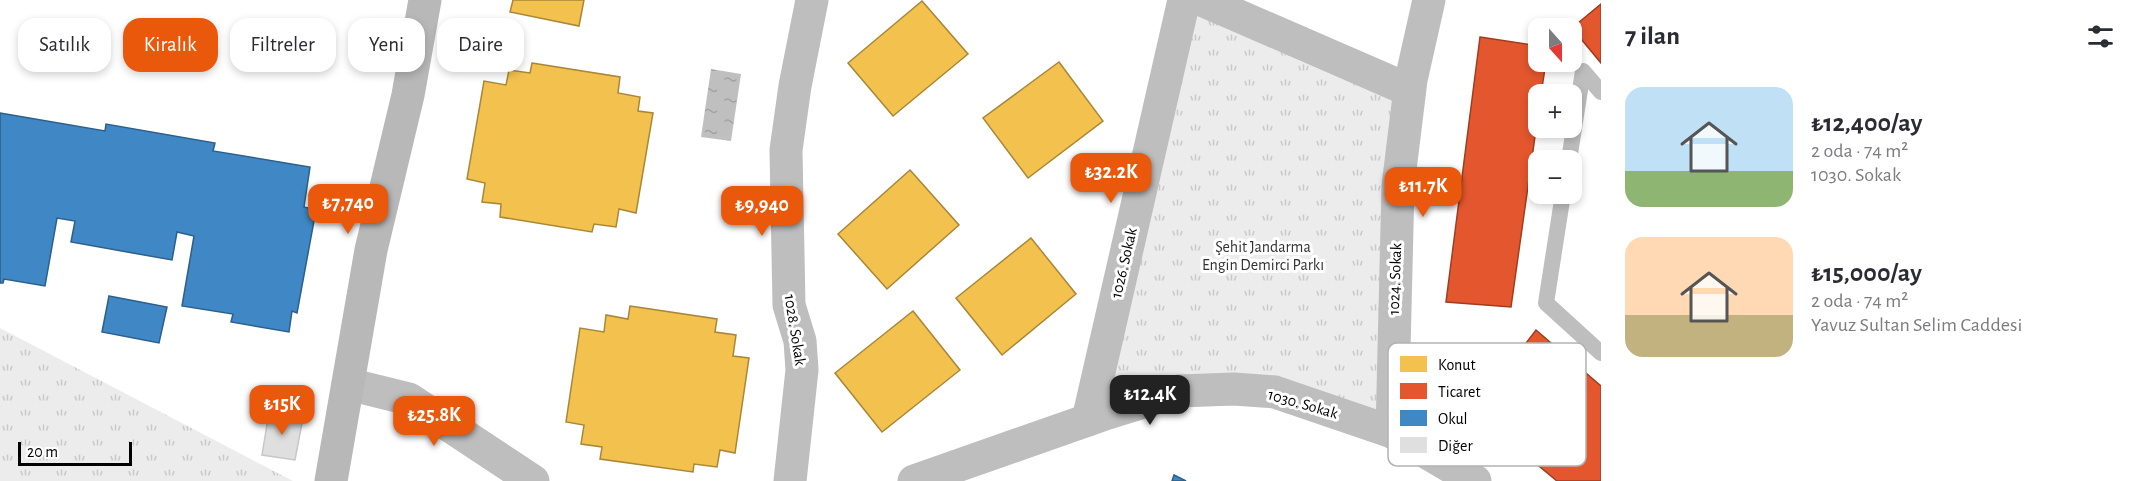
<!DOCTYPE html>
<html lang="tr">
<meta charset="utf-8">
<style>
body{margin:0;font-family:"Alegreya Sans",sans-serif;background:#f7f7f7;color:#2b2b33;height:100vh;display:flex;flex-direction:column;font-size:22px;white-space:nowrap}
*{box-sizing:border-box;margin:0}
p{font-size:20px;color:#7c7c81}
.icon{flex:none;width:33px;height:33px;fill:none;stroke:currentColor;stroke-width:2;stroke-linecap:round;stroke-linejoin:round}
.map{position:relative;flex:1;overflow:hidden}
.drawer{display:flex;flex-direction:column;background:#fff;width:540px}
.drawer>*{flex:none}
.guide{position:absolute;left:18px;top:18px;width:570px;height:54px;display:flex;gap:12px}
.needle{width:39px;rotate:159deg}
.fabs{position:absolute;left:1528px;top:18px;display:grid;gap:12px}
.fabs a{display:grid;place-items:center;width:54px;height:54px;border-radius:12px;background:#fff;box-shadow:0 3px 9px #0003;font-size:30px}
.scale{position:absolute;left:18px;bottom:15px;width:114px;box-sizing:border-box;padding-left:6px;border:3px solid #000;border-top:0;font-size:16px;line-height:21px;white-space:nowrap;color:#000;-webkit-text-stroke:4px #fff;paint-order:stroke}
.price{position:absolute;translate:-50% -51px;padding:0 14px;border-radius:12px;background:#ea580c;color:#fff;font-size:20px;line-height:39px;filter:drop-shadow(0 2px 3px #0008)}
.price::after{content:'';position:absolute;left:50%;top:36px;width:18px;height:14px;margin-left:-9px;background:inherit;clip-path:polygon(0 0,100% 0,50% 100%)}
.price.active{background:#222;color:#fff}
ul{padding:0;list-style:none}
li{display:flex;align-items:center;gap:18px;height:150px;padding:0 24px}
li span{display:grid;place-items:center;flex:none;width:168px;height:120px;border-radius:18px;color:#555}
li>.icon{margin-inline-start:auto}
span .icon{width:72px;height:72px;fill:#fffc;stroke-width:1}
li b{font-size:26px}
h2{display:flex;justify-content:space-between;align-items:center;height:72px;padding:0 24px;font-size:26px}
.tag{padding:0 21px;border-radius:18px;background:#fff;box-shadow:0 3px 9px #0003;font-size:21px;line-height:54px}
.tag.active{background:#ea580c;color:#fff}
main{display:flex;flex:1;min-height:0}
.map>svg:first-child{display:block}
.park{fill:url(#park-tufts)}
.water{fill:url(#water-ripples)}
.homes{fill:#f2c14e;stroke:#a98737;stroke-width:1.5}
.shops{fill:#e4572e;stroke:#a03d20;stroke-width:1.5}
.schools{fill:#3f88c5;stroke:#2c5f8a;stroke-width:1.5}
.building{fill:#dfdfdf;stroke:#c7c7c7;stroke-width:1.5}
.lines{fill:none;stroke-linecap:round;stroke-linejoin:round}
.service{stroke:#bebebe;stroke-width:16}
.minor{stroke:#bebebe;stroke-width:33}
.secondary{stroke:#b8b8b8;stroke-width:33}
.labels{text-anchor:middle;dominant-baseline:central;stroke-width:6;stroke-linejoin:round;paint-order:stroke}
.park-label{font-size:16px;fill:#333;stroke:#fff}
.street-label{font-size:16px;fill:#000;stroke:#fff}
.key{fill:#fff;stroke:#b2b2b2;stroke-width:1.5}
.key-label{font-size:16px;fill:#000}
</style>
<main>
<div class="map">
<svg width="1601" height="481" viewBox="0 0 1601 481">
<defs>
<pattern id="park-tufts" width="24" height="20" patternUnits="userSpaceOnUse" patternTransform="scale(1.5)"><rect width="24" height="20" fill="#ececec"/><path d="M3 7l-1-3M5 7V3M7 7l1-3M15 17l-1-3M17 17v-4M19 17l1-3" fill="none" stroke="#c9c9c9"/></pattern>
<pattern id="water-ripples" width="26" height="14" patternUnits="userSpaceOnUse" patternTransform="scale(1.5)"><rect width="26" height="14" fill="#bfbfbf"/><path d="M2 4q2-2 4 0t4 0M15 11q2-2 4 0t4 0" fill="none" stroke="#a2a2a2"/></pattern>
</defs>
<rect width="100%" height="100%" fill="#fff"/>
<!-- park -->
<g class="park">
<path d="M1184,0L1409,90L1392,432L1275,392L1088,420Z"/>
<path d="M0,328L293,481H0Z"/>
</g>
<!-- water -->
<path class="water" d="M711,69L741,74L731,141L701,137Z"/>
<!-- homes -->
<g class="homes">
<path d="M513,0H584L579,26L510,12Z"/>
<path d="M922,1L968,54L893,116L848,63Z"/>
<path d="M1059,62L1103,121L1028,178L983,118Z"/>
<path d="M532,63L620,77L618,93L640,97L638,111L653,113L636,213L619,209L616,227L594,224L592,232L500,217L501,204L482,202L485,183L467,179L484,81L506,85L509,70L530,73Z"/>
<path d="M910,170L959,225L887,289L838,234Z"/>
<path d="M1031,238L1076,294L1002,355L956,298Z"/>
<path d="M630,306L717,319L715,332L736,335L733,356L749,358L735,453L720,450L717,467L694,464L693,472L600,459L602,447L581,444L584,425L566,422L580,328L604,332L606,315L628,319Z"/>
<path d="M913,311L960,370L882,432L835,373Z"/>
</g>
<!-- shops -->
<g class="shops">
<path d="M1601,4V63L1572,28Z"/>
<path d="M1480,37L1539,46V62H1546L1541,94H1539V108L1511,307L1446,302Z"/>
<path d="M1536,330L1601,386V481H1557L1473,412Z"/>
</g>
<!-- schools -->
<g class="schools">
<path d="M0,113L105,131L106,124L215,143L213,151L310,167L304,207L316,210L297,313L292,311L289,332L231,322L233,314L182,306L194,236L177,232L172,260L71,242L75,221L57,218L45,286L4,279L3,283H0Z"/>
<path d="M109,296L167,307L159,343L102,332Z"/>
<path d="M1174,475L1186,481H1172Z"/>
</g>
<!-- building -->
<path class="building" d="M269,412L303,418L295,460L262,455Z"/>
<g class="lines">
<!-- service -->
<g class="service">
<path d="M1569,160L1583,71L1601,92"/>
<path d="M1563,194L1546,303L1601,353"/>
</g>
<!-- minor -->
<g class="minor">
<path d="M1202,0L1409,90"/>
<path d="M348,384L409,399L533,481"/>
<path d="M1088,420L1184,0"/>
<path d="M1392,432L1398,186L1411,80L1429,0"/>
<path d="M790,481L802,370L800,341L789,305L786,150L795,86L812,0"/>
<path d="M914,481L1108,413L1179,391L1234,389L1275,392L1392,432L1475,481"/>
</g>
<!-- secondary -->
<path class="secondary" d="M331,481L371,250L408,95L425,0"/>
</g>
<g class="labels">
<!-- park labels -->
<g class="park-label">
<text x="1263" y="247">Şehit Jandarma<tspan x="1263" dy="18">Engin Demirci Parkı</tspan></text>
</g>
<!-- street labels -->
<g class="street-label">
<text transform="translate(1124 263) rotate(-77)">1026. Sokak</text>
<text transform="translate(1395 279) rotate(-88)">1024. Sokak</text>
<text transform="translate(795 330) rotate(81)">1028. Sokak</text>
<text transform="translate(1303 404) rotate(16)">1030. Sokak</text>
</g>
</g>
<!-- legend -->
<rect x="1388" y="343" width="198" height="123" rx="9" class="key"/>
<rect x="1400" y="356" width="27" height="16" fill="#f2c14e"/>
<rect x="1400" y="383" width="27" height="16" fill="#e4572e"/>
<rect x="1400" y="410" width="27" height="16" fill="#3f88c5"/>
<rect x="1400" y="437" width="27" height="16" fill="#dfdfdf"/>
<g class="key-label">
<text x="1438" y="370">Konut</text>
<text x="1438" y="397">Ticaret</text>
<text x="1438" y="424">Okul</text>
<text x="1438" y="451">Diğer</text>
</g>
</svg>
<div class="fabs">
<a><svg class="needle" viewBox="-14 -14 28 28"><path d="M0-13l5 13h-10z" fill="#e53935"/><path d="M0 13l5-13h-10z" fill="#7c7c81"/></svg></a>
<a>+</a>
<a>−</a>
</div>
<div class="scale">20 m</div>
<b class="price" style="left:1111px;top:204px">₺32.2K</b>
<b class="price" style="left:1423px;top:218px">₺11.7K</b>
<b class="price" style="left:348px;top:235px">₺7,740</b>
<b class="price" style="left:762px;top:237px">₺9,940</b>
<b class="price active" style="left:1150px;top:426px">₺12.4K</b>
<b class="price" style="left:282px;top:436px">₺15K</b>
<b class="price" style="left:434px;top:447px">₺25.8K</b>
<div class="guide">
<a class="tag">Satılık</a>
<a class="tag active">Kiralık</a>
<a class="tag">Filtreler</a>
<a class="tag">Yeni</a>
<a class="tag">Daire</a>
</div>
</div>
<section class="drawer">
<h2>7 ilan<svg class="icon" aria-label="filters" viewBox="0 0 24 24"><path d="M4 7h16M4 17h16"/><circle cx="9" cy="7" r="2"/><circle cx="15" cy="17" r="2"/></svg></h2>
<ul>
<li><span style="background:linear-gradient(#bfe0f5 70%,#8fb573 0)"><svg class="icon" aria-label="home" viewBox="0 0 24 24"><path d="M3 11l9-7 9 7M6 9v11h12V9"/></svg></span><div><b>₺12,400/ay</b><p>2 oda · 74 m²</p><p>1030. Sokak</p></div></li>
<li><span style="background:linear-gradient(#ffd9b3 65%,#c2b280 0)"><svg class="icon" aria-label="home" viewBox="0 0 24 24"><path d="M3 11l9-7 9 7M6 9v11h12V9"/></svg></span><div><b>₺15,000/ay</b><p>2 oda · 74 m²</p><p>Yavuz Sultan Selim Caddesi</p></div></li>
</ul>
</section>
</main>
